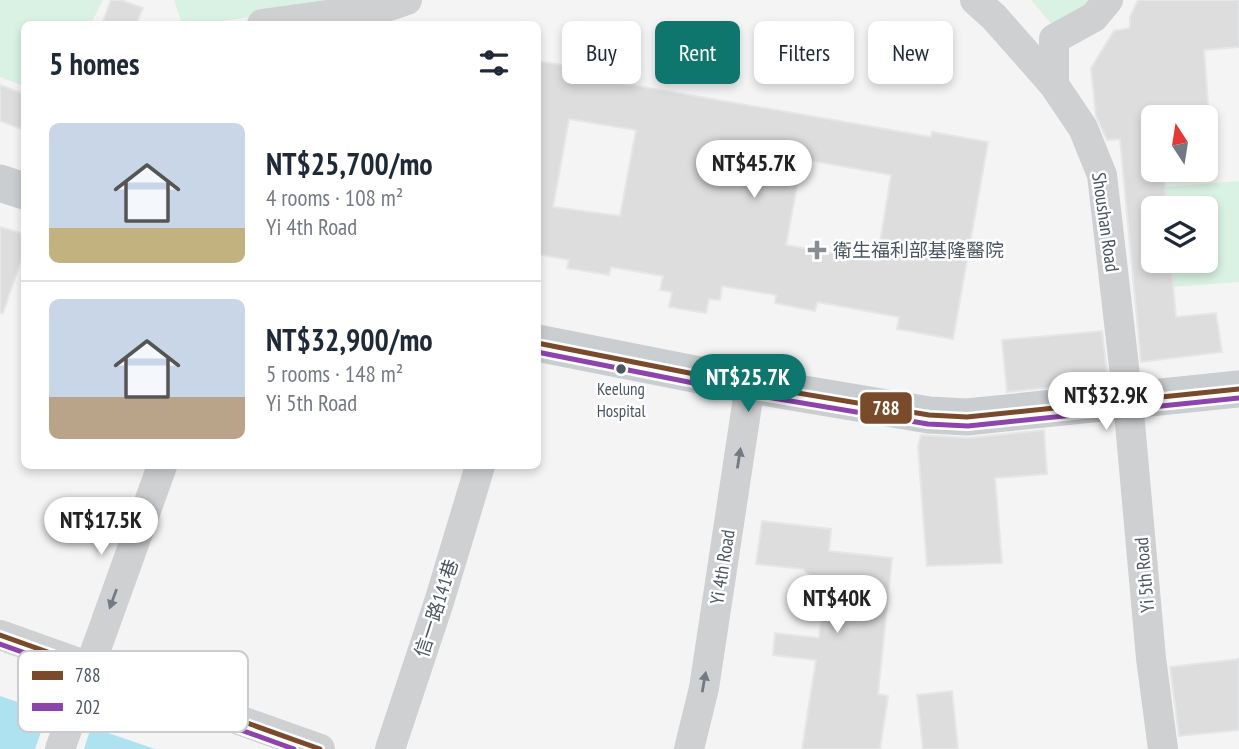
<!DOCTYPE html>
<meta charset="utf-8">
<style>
body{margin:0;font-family:"PT Sans Narrow","Noto Sans TC",sans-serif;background:#f6f6f7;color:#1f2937;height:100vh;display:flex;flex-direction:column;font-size:26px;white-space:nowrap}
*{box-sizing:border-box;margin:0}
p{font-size:23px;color:#747a83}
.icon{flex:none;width:38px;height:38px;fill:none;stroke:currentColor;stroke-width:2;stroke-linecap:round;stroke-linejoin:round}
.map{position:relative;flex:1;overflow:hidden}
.sheet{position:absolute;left:21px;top:21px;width:520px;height:448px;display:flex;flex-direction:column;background:#fff;border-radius:10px;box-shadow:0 4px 10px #0003}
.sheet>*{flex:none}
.banner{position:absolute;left:562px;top:21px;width:572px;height:63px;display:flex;gap:14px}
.needle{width:46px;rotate:348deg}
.fabs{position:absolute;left:1141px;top:105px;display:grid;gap:14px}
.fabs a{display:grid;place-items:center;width:77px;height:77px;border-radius:10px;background:#fff;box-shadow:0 4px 10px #0003;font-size:35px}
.price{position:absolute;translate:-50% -60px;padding:0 16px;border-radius:24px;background:#fff;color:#222;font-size:23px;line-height:46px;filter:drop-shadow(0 2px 4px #0008)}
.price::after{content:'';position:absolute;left:50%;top:42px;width:21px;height:16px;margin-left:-10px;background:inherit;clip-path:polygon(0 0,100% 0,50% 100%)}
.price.active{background:#0f766e;color:#fff}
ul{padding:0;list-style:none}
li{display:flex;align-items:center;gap:21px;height:175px;padding:0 28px}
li+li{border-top:2px solid #e0e1e3}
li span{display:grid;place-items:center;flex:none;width:196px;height:140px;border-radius:10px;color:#555}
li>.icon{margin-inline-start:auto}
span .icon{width:84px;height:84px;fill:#fffc;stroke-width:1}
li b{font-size:30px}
h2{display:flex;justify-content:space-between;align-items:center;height:84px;padding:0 28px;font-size:30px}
.tag{padding:0 24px;border-radius:10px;background:#fff;box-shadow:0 4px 10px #0003;font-size:24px;line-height:63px}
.tag.active{background:#0f766e;color:#fff}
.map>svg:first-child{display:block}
.green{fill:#d9f2e3}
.water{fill:#aee2f0}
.pier{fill:#f4f4f4}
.building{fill:#ddddde;stroke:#e5e6e7;stroke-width:2;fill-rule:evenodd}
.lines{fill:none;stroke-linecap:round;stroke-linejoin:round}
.minor{stroke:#ced0d2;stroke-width:30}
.major{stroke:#caced1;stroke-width:37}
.bus-1-casing{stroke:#fff;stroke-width:10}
.bus-2-casing{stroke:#fff;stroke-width:10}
.bus-1{stroke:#7a4b2a;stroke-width:5}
.bus-2{stroke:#8e44ad;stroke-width:5}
.oneway{fill:#727b83}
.poi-dot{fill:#868d94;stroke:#fff;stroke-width:2.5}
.bus-dot{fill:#4a5661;stroke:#fff;stroke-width:2.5}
.labels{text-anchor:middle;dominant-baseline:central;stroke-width:5;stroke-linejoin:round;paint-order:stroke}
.bus-label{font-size:17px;fill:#4a5661;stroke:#fff}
.street-label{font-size:19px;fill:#4a5661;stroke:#fff}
.poi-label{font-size:19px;fill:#4a5661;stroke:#fff;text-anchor:start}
.key{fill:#fff;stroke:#c9ccd0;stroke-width:2}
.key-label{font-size:19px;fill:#4a5661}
.line-badge{stroke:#fff;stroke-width:2.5}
.badge-label{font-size:19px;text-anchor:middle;font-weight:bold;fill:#fff}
</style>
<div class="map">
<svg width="1239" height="749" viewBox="0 0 1239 749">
<rect width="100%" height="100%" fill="#f4f4f4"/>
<!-- green -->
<g class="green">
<path d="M0,0H103L91,24H24V86L0,77Z"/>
<path d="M174,0H368L201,24H182Z"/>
<path d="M1031,0H1117L1067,42Z"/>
<path d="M1239,181V282L1174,287L1172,261H1206V208H1167L1165,187Z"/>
</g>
<!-- water -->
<path class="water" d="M0,696L155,749H0Z"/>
<!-- pier -->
<path class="pier" d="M49,709L92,724L84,749H35Z"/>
<!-- building -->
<g class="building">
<path d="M111,0H121L143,8L136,24H102Z"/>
<path d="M1138,0H1239V47L1204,50L1209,117H1153V170H1163L1167,208H1153V261H1171L1176,317L1216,313L1222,352L1141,362L1120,139L1107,140L1096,116L1091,68L1114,31L1130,28V17Z"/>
<path d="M537,61L588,69L586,77L931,137L932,132L988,142L953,339L897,329L899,317L817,302L815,311L775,303L776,295L722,286L720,300L709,299L706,313L669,307L672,292L660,290L663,276L611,267L609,275L567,268L569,260L537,254ZM569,119L636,130L620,216L553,207ZM802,159L891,175L877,261L786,245Z"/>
<path d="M0,85L24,94V130L0,121Z"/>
<path d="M0,227L24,234V252L3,313H0Z"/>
<path d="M1102,331L1108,381L1007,392L1002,340Z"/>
<path d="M1044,430L1047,474L995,478L1002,563L927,566L918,447L921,435L969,438Z"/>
<path d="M762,521L831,529L829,551L892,558L878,694L888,696L880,749H802L816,660L773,655L775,633L819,638L824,590L803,569L756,564Z"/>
<path d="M1239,659V730L1179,736L1170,667Z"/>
<path d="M952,691L958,749H923L917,695Z"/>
</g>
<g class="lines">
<!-- minor -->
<g class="minor">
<path d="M975,0L994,17L1054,85L1083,128L1102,175L1128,401L1151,658L1163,749"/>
<path d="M262,24L386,7L407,0"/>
<path d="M1054,85V39L1094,17L1108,0"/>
<path d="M0,635L320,749"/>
<path d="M60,749L162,466"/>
<path d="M390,749L439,602L480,466"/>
<path d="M689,749L704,688L750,385"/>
</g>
<!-- major -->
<g class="major">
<path d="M0,183L24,191"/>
<path d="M537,343L750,385L929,415L967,417L1239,389"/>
</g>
<!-- bus-1 casing -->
<g class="bus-1-casing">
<g id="bus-1">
<path d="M537,343L750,385L929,415L967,417L1239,389"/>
<path d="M0,635L320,749"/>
</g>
</g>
<!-- bus-2 casing -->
<g class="bus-2-casing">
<g id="bus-2">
<path d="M537,352L749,394L928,424L968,426L1239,398"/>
<path d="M0,644L294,749"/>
</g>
</g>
<!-- bus-1 -->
<use href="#bus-1" class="bus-1"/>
<!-- bus-2 -->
<use href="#bus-2" class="bus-2"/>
</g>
<!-- one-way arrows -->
<defs><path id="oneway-solid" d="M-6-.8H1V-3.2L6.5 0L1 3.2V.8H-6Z" transform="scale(1.75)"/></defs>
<g class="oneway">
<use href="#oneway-solid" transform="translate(739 458) rotate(-81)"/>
<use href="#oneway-solid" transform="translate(113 599) rotate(110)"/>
<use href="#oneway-solid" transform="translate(704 682) rotate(-80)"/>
</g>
<!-- markers -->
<path class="poi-dot" d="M813.5 239.5h7v7h7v7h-7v7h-7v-7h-7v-7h7z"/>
<circle class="bus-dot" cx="621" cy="369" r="6"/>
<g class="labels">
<!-- bus labels -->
<g class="bus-label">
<text x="621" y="389">Keelung<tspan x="621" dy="22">Hospital</tspan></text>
</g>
<!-- street labels -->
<g class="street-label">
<text transform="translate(1106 222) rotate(82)">Shoushan Road</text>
<text transform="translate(722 567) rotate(-81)">Yi 4th Road</text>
<text transform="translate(1144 575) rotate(-95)">Yi 5th Road</text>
<text transform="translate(436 608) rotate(-72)">信一路141巷</text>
</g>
<!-- poi labels -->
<g class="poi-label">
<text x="833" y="250">衛生福利部基隆醫院</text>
</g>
</g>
<!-- legend -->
<rect x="18" y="651" width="230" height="81" rx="10" class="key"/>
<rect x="32" y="671" width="31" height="9" fill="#7a4b2a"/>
<rect x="32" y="703" width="31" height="8" fill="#8e44ad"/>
<g class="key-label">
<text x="75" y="682">788</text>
<text x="75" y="714">202</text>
</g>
<rect class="line-badge" x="859" y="391" width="54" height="34" rx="7" fill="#7a4b2a"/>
<g class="badge-label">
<text x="886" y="415">788</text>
</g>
</svg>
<div class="fabs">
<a><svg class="needle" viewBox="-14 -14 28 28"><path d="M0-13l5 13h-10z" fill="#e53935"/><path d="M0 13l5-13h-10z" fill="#747a83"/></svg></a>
<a><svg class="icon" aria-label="layers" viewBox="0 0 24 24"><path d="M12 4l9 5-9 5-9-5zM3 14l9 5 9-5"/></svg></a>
</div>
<b class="price" style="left:754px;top:200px">NT$45.7K</b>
<b class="price active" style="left:748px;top:414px">NT$25.7K</b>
<b class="price" style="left:1106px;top:432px">NT$32.9K</b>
<b class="price" style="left:101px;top:557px">NT$17.5K</b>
<b class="price" style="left:837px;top:635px">NT$40K</b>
<div class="banner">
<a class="tag">Buy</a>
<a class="tag active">Rent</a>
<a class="tag">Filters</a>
<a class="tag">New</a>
</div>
<section class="sheet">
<h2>5 homes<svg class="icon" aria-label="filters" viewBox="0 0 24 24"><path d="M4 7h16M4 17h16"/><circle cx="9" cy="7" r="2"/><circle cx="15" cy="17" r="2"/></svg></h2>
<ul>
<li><span style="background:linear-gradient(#c9d6e8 75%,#c2b280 0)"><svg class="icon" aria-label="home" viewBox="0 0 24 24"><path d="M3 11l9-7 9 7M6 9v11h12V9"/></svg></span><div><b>NT$25,700/mo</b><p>4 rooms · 108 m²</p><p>Yi 4th Road</p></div></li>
<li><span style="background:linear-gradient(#c9d6e8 70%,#b9a48a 0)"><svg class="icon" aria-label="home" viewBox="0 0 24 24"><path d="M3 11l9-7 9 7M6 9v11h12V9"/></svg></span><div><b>NT$32,900/mo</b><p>5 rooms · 148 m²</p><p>Yi 5th Road</p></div></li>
</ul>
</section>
</div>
